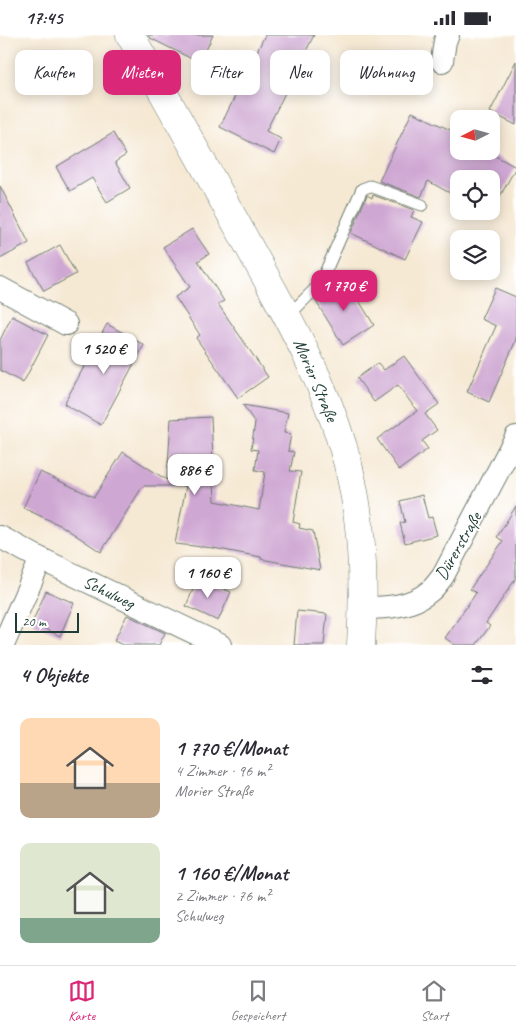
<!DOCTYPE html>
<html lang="de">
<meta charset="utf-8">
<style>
body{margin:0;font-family:Caveat,sans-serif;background:#f7f7f7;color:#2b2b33;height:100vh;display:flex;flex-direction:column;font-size:19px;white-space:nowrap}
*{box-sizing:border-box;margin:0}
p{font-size:16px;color:#7c7c81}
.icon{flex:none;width:28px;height:28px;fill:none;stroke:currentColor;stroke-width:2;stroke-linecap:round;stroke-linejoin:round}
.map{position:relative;height:610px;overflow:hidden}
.sheet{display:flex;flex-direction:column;background:#fff;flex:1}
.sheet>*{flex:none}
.guide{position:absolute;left:15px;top:15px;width:486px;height:45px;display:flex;gap:10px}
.needle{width:32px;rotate:264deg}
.controls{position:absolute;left:450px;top:75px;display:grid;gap:10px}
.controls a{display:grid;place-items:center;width:50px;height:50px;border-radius:10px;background:#fff;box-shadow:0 2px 12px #0003;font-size:25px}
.scale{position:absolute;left:15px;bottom:12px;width:64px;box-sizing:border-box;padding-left:5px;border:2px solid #1f3d34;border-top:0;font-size:14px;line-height:18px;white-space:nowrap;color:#1f3d34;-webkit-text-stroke:4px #fff;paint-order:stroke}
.price{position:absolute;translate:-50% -42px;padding:0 11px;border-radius:10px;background:#fff;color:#222;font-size:16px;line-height:32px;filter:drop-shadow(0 1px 2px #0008)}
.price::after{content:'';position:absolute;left:50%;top:30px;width:15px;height:11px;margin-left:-8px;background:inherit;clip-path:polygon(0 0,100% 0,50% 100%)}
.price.current{background:#db2777;color:#fff}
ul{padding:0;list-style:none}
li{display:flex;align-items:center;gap:15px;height:125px;padding:0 20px}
li span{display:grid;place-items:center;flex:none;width:140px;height:100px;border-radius:10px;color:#555}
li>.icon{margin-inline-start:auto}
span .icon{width:60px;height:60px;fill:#fffc;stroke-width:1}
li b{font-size:21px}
h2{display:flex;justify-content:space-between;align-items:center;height:60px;padding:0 20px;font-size:21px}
.pill{padding:0 18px;border-radius:10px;background:#fff;box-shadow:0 2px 12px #0003;font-size:18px;line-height:45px}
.pill.current{background:#db2777;color:#fff}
.status{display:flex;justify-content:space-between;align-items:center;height:35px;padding:0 25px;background:#fff;direction:ltr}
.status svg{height:14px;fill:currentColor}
.menu{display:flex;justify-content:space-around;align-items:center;height:70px;border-top:1px solid #e1e1e2;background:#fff;font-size:14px;color:#7c7c81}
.menu a{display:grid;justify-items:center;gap:2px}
.menu .current{color:#db2777}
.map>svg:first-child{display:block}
.building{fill:#cfa7d3}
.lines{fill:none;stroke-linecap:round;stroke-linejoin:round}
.lane-casing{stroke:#6a796c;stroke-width:13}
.street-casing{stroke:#6a796c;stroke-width:24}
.secondary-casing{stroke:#6a796c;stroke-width:29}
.lane{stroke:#fff;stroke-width:11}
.street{stroke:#fff;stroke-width:22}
.secondary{stroke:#fff;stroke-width:28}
.labels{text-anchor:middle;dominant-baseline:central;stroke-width:4;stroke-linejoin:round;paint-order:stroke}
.street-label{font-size:18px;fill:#1f3d34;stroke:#fff}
</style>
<div class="status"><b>17:45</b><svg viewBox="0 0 49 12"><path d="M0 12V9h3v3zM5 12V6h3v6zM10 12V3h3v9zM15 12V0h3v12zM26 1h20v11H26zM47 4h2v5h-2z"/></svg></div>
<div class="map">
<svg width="516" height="610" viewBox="0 0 516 610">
<rect width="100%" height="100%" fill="#fff"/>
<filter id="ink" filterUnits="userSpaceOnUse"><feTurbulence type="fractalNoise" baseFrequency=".02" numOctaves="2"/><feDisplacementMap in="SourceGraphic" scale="10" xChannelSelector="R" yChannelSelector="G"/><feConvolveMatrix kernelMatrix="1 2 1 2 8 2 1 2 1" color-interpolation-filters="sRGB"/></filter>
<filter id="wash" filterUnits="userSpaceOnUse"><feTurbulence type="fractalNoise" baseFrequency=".0096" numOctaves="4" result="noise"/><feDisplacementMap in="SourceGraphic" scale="20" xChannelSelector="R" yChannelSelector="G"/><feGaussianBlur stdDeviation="1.12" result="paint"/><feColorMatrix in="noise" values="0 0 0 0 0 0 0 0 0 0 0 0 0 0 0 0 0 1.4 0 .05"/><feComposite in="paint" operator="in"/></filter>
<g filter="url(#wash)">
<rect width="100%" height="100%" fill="#f6e9d4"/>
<g id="blocks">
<!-- building -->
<g class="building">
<path d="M148,0H213L200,28L150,3Z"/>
<path d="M265,0H314L266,96L281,104L274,119L220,92Z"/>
<path d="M516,26V90L490,77Z"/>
<path d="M412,77L459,99V116H486L516,132L491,178V144H459V163L428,146L421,162L379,146Z"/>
<path d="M113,98L126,120L115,127L130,153L107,167L92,143L70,156L56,132Z"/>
<path d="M0,151L29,208L0,224Z"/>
<path d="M367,160L372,163L373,160L414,175L411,182L423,187L405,224L351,198Z"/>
<path d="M192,194L209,219L198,226L224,266L218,269L268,342L238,363L196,303L200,300L175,262L190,252L163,212Z"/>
<path d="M60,210L76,239L44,256L28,228Z"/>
<path d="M345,243L374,290L343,310L315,265L324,256Z"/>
<path d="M495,253L516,262V305L489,367L467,357L496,291L481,284Z"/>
<path d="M12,281L48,300L23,348L0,335V305Z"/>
<path d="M107,289L144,310L101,390L64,369Z"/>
<path d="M404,321L439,369L425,379L437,395L422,406L428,414L399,435L377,404L417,376L398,350L374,367L357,343L378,328L384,335Z"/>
<path d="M243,370L288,378L284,398L291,399L288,416L294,417L290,436L301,437L293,487L300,489L299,493L313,496L320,535L261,524V522L213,513L175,509L186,451H143L101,517L62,491L23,473L40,437L94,462L123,417L167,445L171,384L211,382L215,466L259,475L265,437L255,435L258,415L251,414L255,388Z"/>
<path d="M422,460L428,483L432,482L437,500L405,508L400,488L405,487L400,466Z"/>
<path d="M516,471V543L486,588L490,591L476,610H455L445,603L476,558L470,554L503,506L497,502Z"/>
<path d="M198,543L231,557L218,586L186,571Z"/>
<path d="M46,556L74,568L60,601L32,588Z"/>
<path d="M297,576L327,579L324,610H294Z"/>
<path d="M127,580L165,598L159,610H123L114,606Z"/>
</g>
</g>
</g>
<g filter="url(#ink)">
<use href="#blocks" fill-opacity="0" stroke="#6a796c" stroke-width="1"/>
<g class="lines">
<!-- lane casing -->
<g class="lane-casing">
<path id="lane" d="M288,281L320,249L362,154L370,151L422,170"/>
</g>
<!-- street casing -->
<g class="street-casing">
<g id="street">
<path d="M442,26L445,6L448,0"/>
<path d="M0,253L66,289"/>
<path d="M0,502L41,524L220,610"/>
<path d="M363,573C385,573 412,572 430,556C435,552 439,546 443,541L516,402"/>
<path d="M3,610L41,524"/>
</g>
</g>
<!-- secondary casing -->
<g class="secondary-casing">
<path id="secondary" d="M130,0C168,65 204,131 241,197C279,267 320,335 343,412C363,476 365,544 361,610"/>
</g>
<!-- lane -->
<use href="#lane" class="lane"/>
<!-- street -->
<use href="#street" class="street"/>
<!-- secondary -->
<use href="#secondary" class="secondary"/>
</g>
</g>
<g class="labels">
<!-- street labels -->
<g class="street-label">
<text transform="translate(316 345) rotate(67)">Morier Straße</text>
<text transform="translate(458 511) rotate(-60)">Dürerstraße</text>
<text transform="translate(109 557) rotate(26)">Schulweg</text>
</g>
</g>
</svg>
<div class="controls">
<a><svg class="needle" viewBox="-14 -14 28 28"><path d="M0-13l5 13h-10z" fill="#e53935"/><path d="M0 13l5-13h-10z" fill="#7c7c81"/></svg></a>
<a><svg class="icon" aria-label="locate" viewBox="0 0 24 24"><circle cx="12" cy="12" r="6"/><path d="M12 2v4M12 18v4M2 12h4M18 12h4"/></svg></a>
<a><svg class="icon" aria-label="layers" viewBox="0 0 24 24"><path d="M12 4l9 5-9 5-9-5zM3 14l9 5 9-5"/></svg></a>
</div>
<div class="scale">20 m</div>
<b class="price current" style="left:344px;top:277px">1 770 €</b>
<b class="price" style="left:104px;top:340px">1 520 €</b>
<b class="price" style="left:195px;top:461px">886 €</b>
<b class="price" style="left:208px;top:564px">1 160 €</b>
<div class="guide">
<a class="pill">Kaufen</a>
<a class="pill current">Mieten</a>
<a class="pill">Filter</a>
<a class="pill">Neu</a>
<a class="pill">Wohnung</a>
</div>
</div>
<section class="sheet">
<h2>4 Objekte<svg class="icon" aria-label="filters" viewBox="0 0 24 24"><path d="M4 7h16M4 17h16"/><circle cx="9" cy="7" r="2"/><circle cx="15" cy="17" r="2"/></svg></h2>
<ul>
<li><span style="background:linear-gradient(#ffd9b3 65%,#b9a48a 0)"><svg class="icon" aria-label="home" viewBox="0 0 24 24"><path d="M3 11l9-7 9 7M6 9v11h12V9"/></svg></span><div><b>1 770 €/Monat</b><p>4 Zimmer · 96 m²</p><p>Morier Straße</p></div></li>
<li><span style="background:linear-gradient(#dfe7d0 75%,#7fa58c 0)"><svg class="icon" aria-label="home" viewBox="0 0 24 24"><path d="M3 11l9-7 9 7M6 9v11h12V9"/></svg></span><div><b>1 160 €/Monat</b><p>2 Zimmer · 76 m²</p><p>Schulweg</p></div></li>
</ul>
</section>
<nav class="menu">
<a class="current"><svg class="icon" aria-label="map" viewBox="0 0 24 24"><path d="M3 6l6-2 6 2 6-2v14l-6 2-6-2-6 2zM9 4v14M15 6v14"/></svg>Karte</a>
<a><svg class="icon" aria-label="saved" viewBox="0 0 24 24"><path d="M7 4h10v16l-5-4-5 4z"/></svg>Gespeichert</a>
<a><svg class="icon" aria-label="home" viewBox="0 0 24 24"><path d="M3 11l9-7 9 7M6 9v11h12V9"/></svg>Start</a>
</nav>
